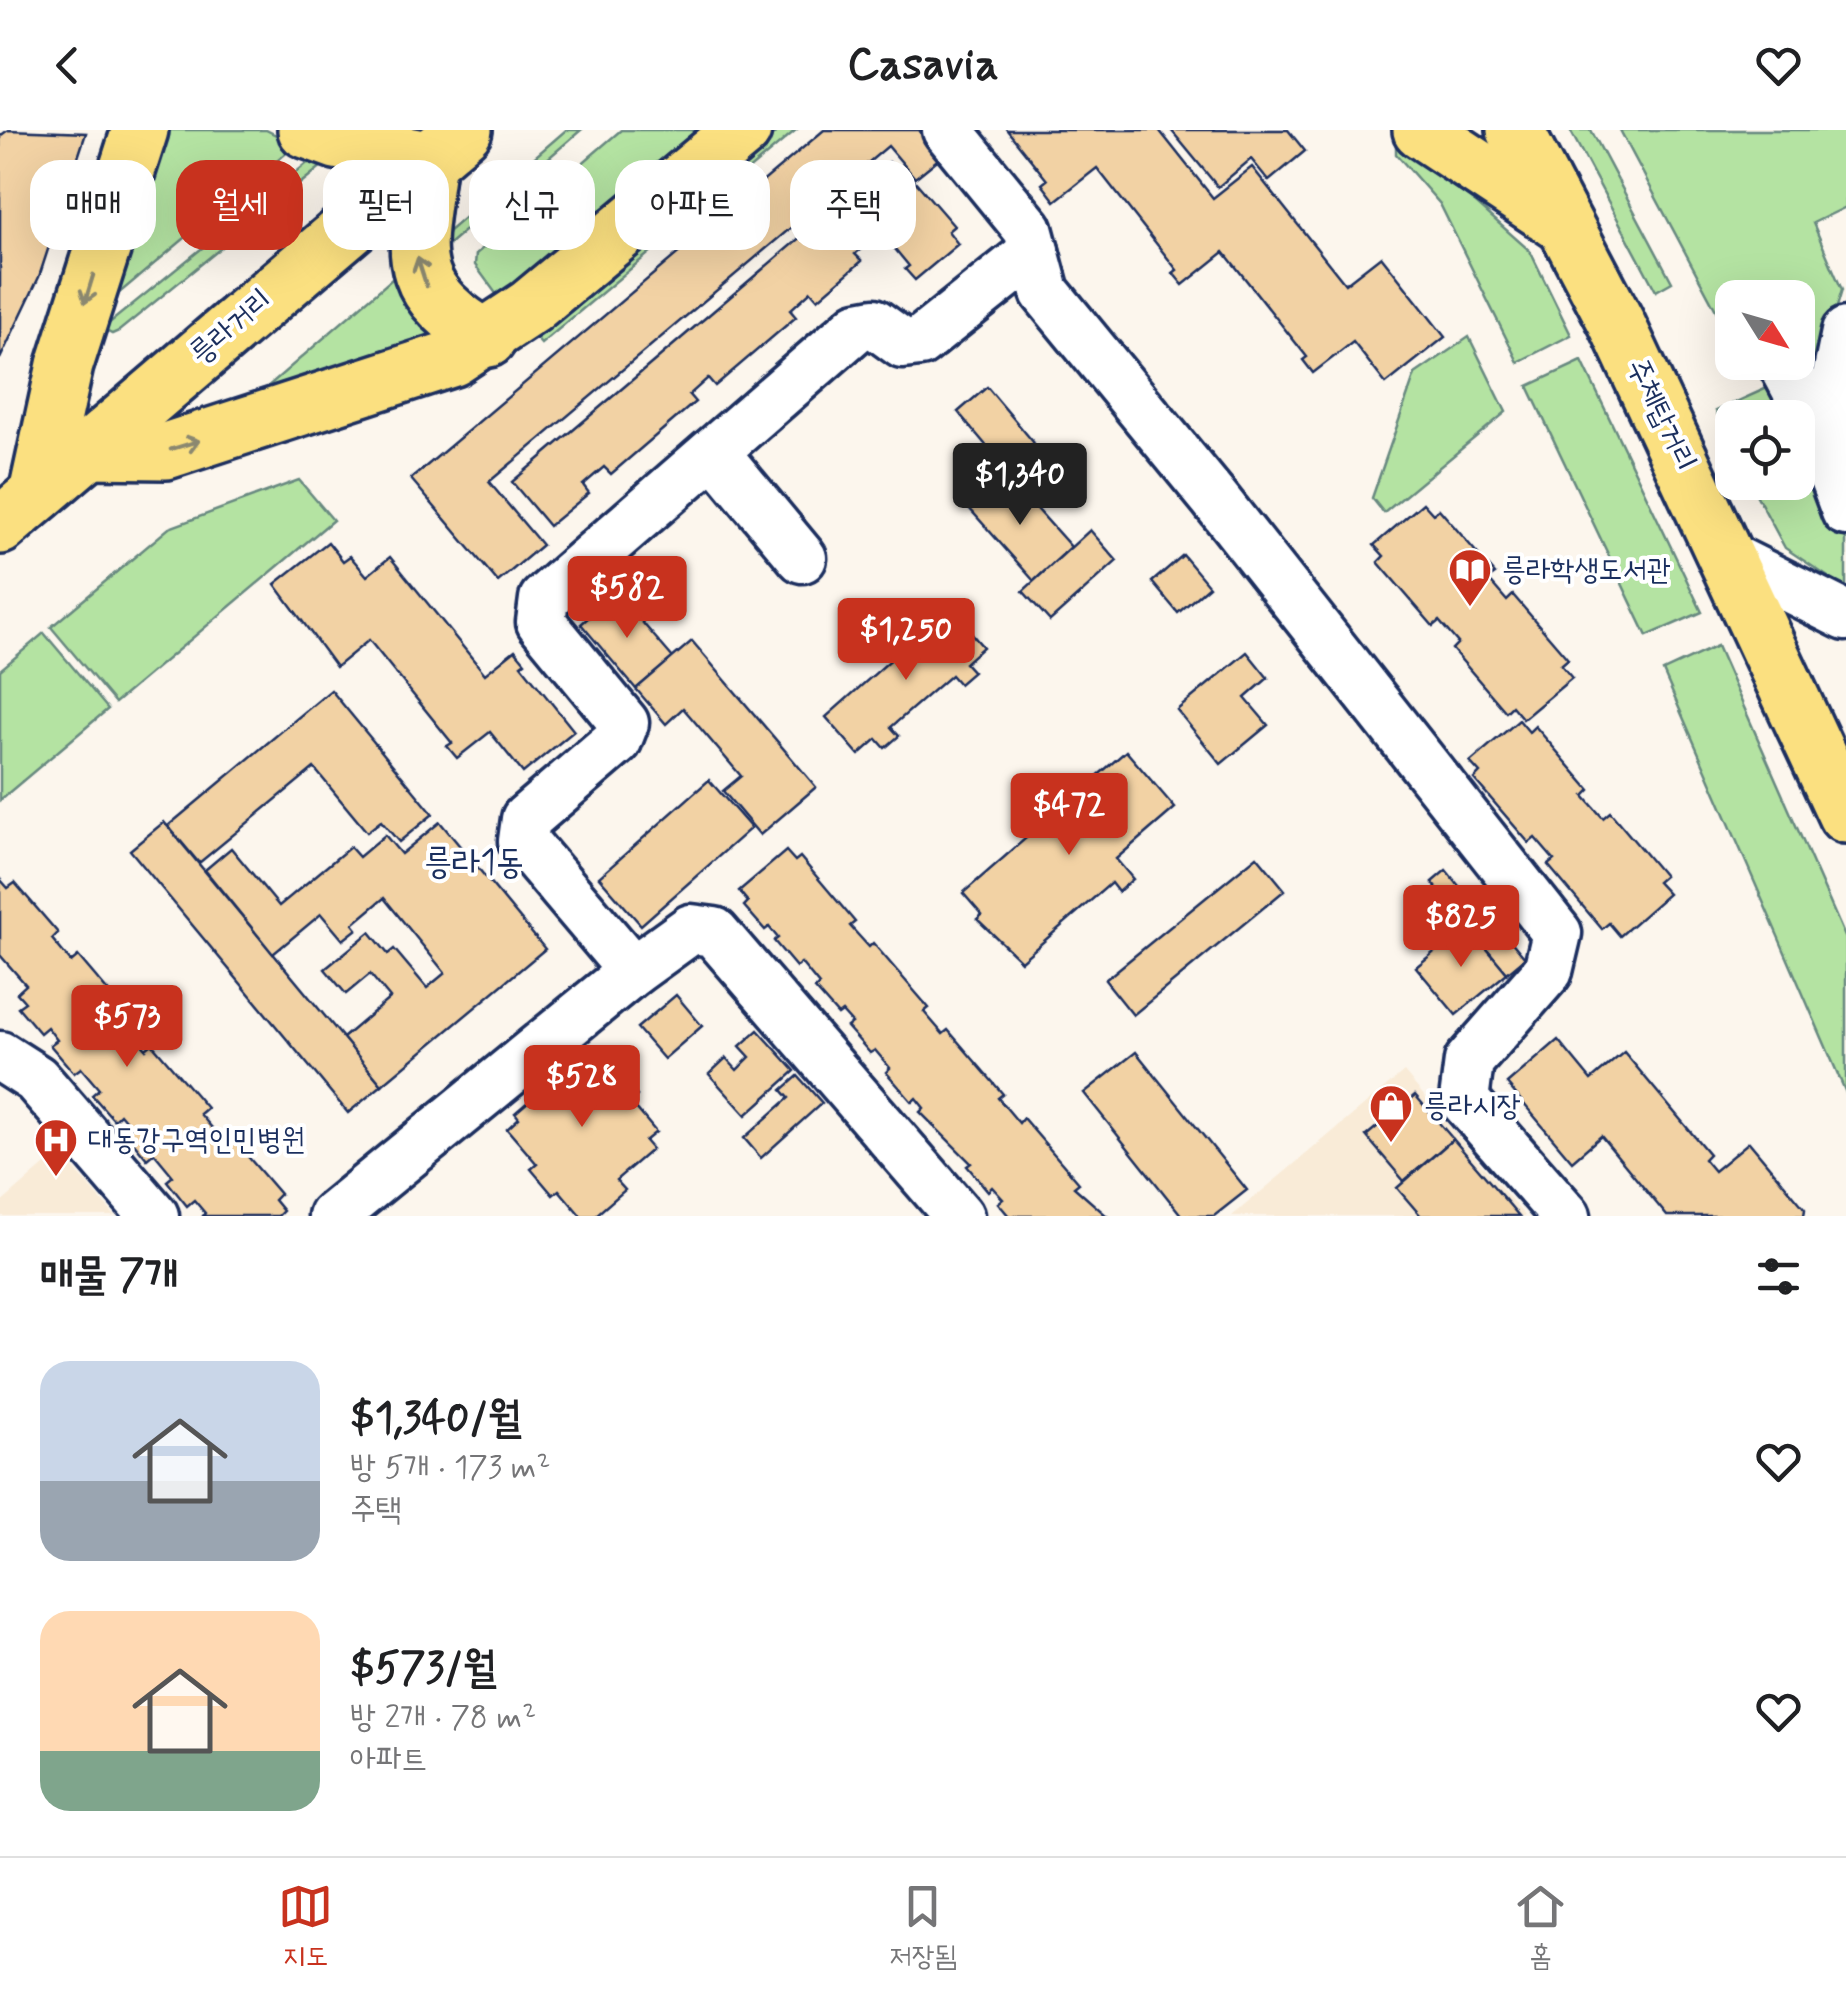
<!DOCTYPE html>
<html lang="ko">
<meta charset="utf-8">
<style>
body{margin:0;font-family:Mynerve,"Poor Story",sans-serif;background:#f2f2f2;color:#202124;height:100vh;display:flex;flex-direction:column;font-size:38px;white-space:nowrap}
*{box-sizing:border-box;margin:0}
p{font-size:32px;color:#757577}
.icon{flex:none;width:55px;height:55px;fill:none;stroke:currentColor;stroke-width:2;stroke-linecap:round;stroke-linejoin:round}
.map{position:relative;height:1086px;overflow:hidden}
.sheet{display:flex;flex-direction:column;background:#fff;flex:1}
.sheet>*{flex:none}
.banner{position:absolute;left:30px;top:30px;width:1000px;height:90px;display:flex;gap:20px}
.needle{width:65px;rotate:127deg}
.controls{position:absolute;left:1715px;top:150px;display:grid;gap:20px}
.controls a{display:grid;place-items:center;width:100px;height:100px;border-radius:20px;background:#fff;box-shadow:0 10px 40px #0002;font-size:50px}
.price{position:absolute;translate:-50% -85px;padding:0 22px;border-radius:10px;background:#c8321e;color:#fff;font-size:32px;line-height:65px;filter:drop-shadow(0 2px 5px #0008)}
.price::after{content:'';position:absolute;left:50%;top:60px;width:30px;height:22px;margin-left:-15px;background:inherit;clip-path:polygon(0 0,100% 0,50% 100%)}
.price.current{background:#222;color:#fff}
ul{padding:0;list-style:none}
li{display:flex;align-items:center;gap:30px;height:250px;padding:0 40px}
li span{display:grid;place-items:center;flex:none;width:280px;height:200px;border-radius:30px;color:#555}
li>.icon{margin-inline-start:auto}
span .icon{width:120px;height:120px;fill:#fffc;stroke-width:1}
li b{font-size:42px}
h2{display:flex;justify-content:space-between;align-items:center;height:120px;padding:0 40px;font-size:42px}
.chip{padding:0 35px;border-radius:30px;background:#fff;box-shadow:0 10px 40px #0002;font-size:35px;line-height:90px}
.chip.current{background:#c8321e;color:#fff}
header{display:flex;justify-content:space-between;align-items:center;height:130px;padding:0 40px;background:#fff;font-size:45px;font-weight:700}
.tab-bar{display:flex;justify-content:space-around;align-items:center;height:140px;border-top:2px solid #e0e0e0;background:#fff;font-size:28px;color:#757577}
.tab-bar a{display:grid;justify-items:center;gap:5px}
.tab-bar .current{color:#c8321e}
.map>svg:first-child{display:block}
.built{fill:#f9ebd7}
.green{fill:#b4e3a2;stroke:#688980;stroke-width:2.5}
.building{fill:#f2d2a4;stroke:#1b2f5e;stroke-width:2.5}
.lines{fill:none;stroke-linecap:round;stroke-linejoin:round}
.minor-casing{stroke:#1b2f5e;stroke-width:55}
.major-casing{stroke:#1b2f5e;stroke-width:62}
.minor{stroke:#fff;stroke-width:48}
.major{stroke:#fbe080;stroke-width:55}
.oneway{stroke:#8b886f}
.labels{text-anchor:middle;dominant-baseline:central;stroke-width:8;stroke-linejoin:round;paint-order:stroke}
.street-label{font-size:30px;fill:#1b2f5e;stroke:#fff}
.poi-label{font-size:30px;fill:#1b2f5e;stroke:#fff;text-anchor:start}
.quarter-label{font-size:35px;fill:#1b2f5e;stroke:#fff}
</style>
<header><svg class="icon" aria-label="back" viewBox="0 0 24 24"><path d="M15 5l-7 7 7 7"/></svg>Casavia<svg class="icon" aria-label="heart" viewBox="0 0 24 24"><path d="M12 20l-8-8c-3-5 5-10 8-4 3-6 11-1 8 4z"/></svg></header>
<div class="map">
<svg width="1846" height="1086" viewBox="0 0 1846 1086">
<rect width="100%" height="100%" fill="#fcf6ed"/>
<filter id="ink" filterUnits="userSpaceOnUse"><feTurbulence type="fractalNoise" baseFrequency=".01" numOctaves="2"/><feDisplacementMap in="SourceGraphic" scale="20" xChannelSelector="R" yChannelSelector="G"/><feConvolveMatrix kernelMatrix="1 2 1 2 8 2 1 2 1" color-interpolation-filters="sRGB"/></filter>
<g filter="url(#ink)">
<!-- built -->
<g class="built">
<path d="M1404,942L1525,1086H1232Z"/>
<path d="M60,1022L115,1086H0V1074Z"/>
</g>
<!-- green -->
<g class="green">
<path d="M170,0H266L296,15L111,170Z"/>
<path d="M566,0H581L441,121V108Z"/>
<path d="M621,0H709L502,167L497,165L475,135L476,124Z"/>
<path d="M779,0H796L541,214L534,206Z"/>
<path d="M1570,0H1591L1672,152L1656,161Z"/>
<path d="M1620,0H1846V77L1813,93L1842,160L1815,250L1798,232V168L1764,167L1759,159L1752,167L1732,168V198L1726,199Z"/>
<path d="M1396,14L1476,73L1530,121L1571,205L1518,232L1440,74L1396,24Z"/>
<path d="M316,26L323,35L119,201L112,204L102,199Z"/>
<path d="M400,142L450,202L264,262L266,258Z"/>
<path d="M1469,207L1506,282L1384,383L1372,368L1415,244Z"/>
<path d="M1582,231L1702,482L1647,506L1528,256Z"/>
<path d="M1776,254L1791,287L1732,288V316L1716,281Z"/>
<path d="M1798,302L1846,409V459L1785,418L1750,353L1798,352Z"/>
<path d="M299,350L333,390L115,573L51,497L169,398Z"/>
<path d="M44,503L108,579L0,670V540Z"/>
<path d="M1717,516L1846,809V963L1663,541Z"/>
</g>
<!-- building -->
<g class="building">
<path d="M8,0L86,3L39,147L0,229V6Z"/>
<path d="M824,0H919L941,27L915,48L888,16L489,352L542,415L498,452L411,349Z"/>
<path d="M1007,0H1159L1213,68L1252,37L1345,154L1381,126L1445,207L1386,254L1353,212L1313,243L1303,230L1307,227L1224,122L1183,155L1173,143L1177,140L1097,38L1055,71L1042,54L1047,50Z"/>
<path d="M1171,0H1288L1305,21L1269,51L1251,29L1218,57Z"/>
<path d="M889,32L903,48L908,43L954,96L948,101L958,114L915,150L905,139L909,136L881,102L855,124L862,131L818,169L811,161L790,180L796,187L715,256L708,248L689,265L695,272L611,344L604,337L583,355L589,363L549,396L512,352Z"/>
<path d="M987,257L1034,313L1005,338L958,282Z"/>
<path d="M1006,344L1071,417L1034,451L969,378Z"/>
<path d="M1423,373L1433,384L1439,379L1495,444L1488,449L1507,471L1513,465L1568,529L1561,535L1572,548L1523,589L1512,576L1506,582L1452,519L1458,513L1439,491L1433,496L1378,432L1384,426L1374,415Z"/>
<path d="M1090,400L1117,431L1050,491L1023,461Z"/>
<path d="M328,412L343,431L350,426L367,446L390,427L485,544L515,520L525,532L521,535L574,601L523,643L490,602L457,628L447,616L452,613L369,510L336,537L275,454Z"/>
<path d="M1183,425L1209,456L1178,483L1152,452Z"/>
<path d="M617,463L673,528L636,559L581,494Z"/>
<path d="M949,478L983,517L965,533L973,542L959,554L951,545L891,597L899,606L885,618L877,609L859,625L826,587Z"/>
<path d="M692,511L816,657L760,705L723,661L741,646L683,578L666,594L636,559Z"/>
<path d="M1247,522L1268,548L1245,568L1268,595L1221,634L1177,580Z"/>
<path d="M331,560L433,684L399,712L381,691L367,702L314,638L199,733L168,696Z"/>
<path d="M1519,590L1529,602L1535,596L1590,660L1584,666L1603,688L1610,682L1664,746L1657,752L1668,764L1620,806L1609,793L1602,799L1548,735L1554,730L1535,708L1529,713L1474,649L1480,643L1470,632Z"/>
<path d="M1126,621L1175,678L1116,729L1133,749L1118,762L1111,753L1021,831L977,789L982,785L963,763Z"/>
<path d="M709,650L751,698L641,795L599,747Z"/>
<path d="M164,692L382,955L348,983L130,720Z"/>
<path d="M440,692L545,819L382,955L343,908L390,868L370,844L346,864L325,839L370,802L388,824L394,819L427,858L445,843L384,768L353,794L357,799L343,810L321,784L273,824L205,740L231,718L279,776L350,717L359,727L385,705L401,724Z"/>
<path d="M786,721L795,731L800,727L855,792L850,796L869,817L873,813L929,878L924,882L943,904L948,900L1003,964L998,968L1019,993L1023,988L1079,1053L1074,1057L1107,1086H1009L998,1073L1003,1069L992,1057L988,1061L967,1036L971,1033L920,982L924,978L916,968L912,972L886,942L890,938L875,920L870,923L847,897L852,893L842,882L838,885L815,859L819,855L801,833L796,837L774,811L778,808L769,797L765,800L744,776L748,772L739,761Z"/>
<path d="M1257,726L1285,760L1133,885L1105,850Z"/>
<path d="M1446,740L1481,783L1467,795L1432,752Z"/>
<path d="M0,749L8,758L15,753L58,803L52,809L71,832L78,826L134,892L128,898L146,919L152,914L207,978L200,984L219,1006L226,1001L280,1064L274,1070L283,1081L278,1086H203L205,1083L194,1070L187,1076L167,1051L173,1046L154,1023L147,1029L125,1002L131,997L120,984L114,990L92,965L99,959L81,938L74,943L50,915L57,910L47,897L40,903L18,877L25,872L17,863L26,855L0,825Z"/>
<path d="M1485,780L1525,828L1507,843L1467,795Z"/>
<path d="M1467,795L1507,843L1456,885L1416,837Z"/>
<path d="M676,865L702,896L664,929L637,898Z"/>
<path d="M758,900L795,941L746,985L709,944L726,928L737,940L750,927L740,916Z"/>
<path d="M578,910L609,946L616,941L637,966L631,972L656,1002L645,1011L652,1019L616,1050L625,1060L595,1086H581L559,1060L553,1065L531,1039L537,1034L507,999L519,988L515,983L551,952L537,935Z"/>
<path d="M1558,910L1591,950L1624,922L1709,1024L1704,1029L1714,1041L1749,1012L1805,1079L1804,1086H1667L1601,1006L1572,1031L1507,954Z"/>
<path d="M1136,922L1247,1060L1214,1086H1182L1084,963Z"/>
<path d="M798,946L822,973L761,1028L744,1008L789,968L782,960Z"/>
<path d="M1415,965L1453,1009L1404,1051L1366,1006Z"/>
<path d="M1453,1009L1519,1086H1421L1397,1058Z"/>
</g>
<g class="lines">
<!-- minor casing -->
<g class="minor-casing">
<g id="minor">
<path d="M947,0L1028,99L1045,162L1214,368L1557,803L1548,841L1469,931L1464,970L1566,1086"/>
<path d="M1782,232L1810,285L1846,381"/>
<path d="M1822,319L1846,202"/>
<path d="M714,322L802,428"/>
<path d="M1730,428L1846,486"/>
<path d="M633,841L691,799L714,802L959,1086"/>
<path d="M0,926L36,949L154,1086"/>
<path d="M333,1086L633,841L523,711L526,689L617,611L624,593L541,492L544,469L858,196L874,193L903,214L920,212L1034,121"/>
</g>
</g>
<!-- major casing -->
<g class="major-casing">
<g id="major">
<path d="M306,0L336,11L428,29"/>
<path d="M1421,0L1564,95"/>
<path d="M1515,0L1616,192L1846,685"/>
<path d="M428,29C417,120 397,157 488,209"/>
<path d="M88,320L166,321L453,228L530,177L743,0"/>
<path d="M37,364L65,235L140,0"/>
<path d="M0,396L464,0"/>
</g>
</g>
<!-- minor -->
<use href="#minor" class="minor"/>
<!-- major -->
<use href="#major" class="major"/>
</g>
<!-- one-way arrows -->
<defs><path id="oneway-shaft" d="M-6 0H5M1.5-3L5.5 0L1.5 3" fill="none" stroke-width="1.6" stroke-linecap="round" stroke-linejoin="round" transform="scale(2.5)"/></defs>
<g class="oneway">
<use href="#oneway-shaft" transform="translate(422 142) rotate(-108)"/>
<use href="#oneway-shaft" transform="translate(89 159) rotate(107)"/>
<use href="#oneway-shaft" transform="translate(185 315) rotate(-17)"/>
</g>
</g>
<!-- icons -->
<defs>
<g id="library-pin" transform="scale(2.25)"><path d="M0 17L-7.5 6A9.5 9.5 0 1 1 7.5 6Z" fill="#c8321e" stroke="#fff"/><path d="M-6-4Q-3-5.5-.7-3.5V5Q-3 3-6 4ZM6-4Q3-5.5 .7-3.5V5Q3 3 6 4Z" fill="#fff"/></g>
<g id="shop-pin" transform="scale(2.25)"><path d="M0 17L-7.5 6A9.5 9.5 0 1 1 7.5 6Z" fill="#c8321e" stroke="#fff"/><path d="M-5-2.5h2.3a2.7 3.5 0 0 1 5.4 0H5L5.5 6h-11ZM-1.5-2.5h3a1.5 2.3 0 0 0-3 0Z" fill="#fff"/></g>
<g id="hospital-pin" transform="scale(2.25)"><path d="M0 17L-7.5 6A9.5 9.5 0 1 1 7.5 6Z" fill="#c8321e" stroke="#fff"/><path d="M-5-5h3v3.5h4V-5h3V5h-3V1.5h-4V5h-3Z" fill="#fff"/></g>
</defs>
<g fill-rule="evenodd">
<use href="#library-pin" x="1470" y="440"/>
<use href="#shop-pin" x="1391" y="976"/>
<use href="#hospital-pin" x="56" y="1010"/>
</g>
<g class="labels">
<!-- street labels -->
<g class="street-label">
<text transform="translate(231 197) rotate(-41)">릉라거리</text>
<text transform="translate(1661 285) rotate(64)">주체탑거리</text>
</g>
<!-- poi labels -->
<g class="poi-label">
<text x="1502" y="440">릉라학생도서관</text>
<text x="1424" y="976">릉라시장</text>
<text x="88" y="1010">대동강구역인민병원</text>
</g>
<!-- quarter labels -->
<g class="quarter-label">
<text x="474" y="733">릉라1동</text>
</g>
</g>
</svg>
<div class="controls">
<a><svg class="needle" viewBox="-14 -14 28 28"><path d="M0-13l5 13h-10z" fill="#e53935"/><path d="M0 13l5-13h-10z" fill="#757577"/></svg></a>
<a><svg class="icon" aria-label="locate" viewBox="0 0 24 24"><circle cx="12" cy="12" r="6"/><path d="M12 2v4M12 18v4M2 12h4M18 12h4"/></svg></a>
</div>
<b class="price current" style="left:1020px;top:398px">$1,340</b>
<b class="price" style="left:627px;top:511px">$582</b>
<b class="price" style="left:906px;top:553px">$1,250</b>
<b class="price" style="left:1069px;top:728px">$472</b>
<b class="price" style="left:1461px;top:840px">$825</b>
<b class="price" style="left:127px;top:940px">$573</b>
<b class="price" style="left:582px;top:1000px">$528</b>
<div class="banner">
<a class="chip">매매</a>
<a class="chip current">월세</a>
<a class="chip">필터</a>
<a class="chip">신규</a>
<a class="chip">아파트</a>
<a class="chip">주택</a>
</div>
</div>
<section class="sheet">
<h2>매물 7개<svg class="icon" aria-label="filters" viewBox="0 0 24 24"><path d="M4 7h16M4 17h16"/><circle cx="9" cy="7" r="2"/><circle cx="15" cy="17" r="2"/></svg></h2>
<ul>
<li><span style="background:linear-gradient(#c9d6e8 60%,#9aa5b1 0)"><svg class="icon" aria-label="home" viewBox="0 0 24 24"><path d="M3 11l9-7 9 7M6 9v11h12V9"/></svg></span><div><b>$1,340/월</b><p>방 5개 · 173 m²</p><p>주택</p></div><svg class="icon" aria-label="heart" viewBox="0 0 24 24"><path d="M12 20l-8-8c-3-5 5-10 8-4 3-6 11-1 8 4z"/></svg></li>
<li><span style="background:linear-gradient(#ffd9b3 70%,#7fa58c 0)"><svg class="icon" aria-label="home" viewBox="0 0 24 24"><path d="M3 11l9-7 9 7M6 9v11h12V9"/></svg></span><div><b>$573/월</b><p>방 2개 · 78 m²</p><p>아파트</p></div><svg class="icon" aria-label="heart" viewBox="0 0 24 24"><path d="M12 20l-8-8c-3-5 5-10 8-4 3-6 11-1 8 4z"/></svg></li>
</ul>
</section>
<nav class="tab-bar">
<a class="current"><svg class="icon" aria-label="map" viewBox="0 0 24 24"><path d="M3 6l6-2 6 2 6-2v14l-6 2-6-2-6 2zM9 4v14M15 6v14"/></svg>지도</a>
<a><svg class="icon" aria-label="saved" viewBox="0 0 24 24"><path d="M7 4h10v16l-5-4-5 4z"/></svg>저장됨</a>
<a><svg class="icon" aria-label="home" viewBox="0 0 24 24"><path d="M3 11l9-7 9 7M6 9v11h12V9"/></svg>홈</a>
</nav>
